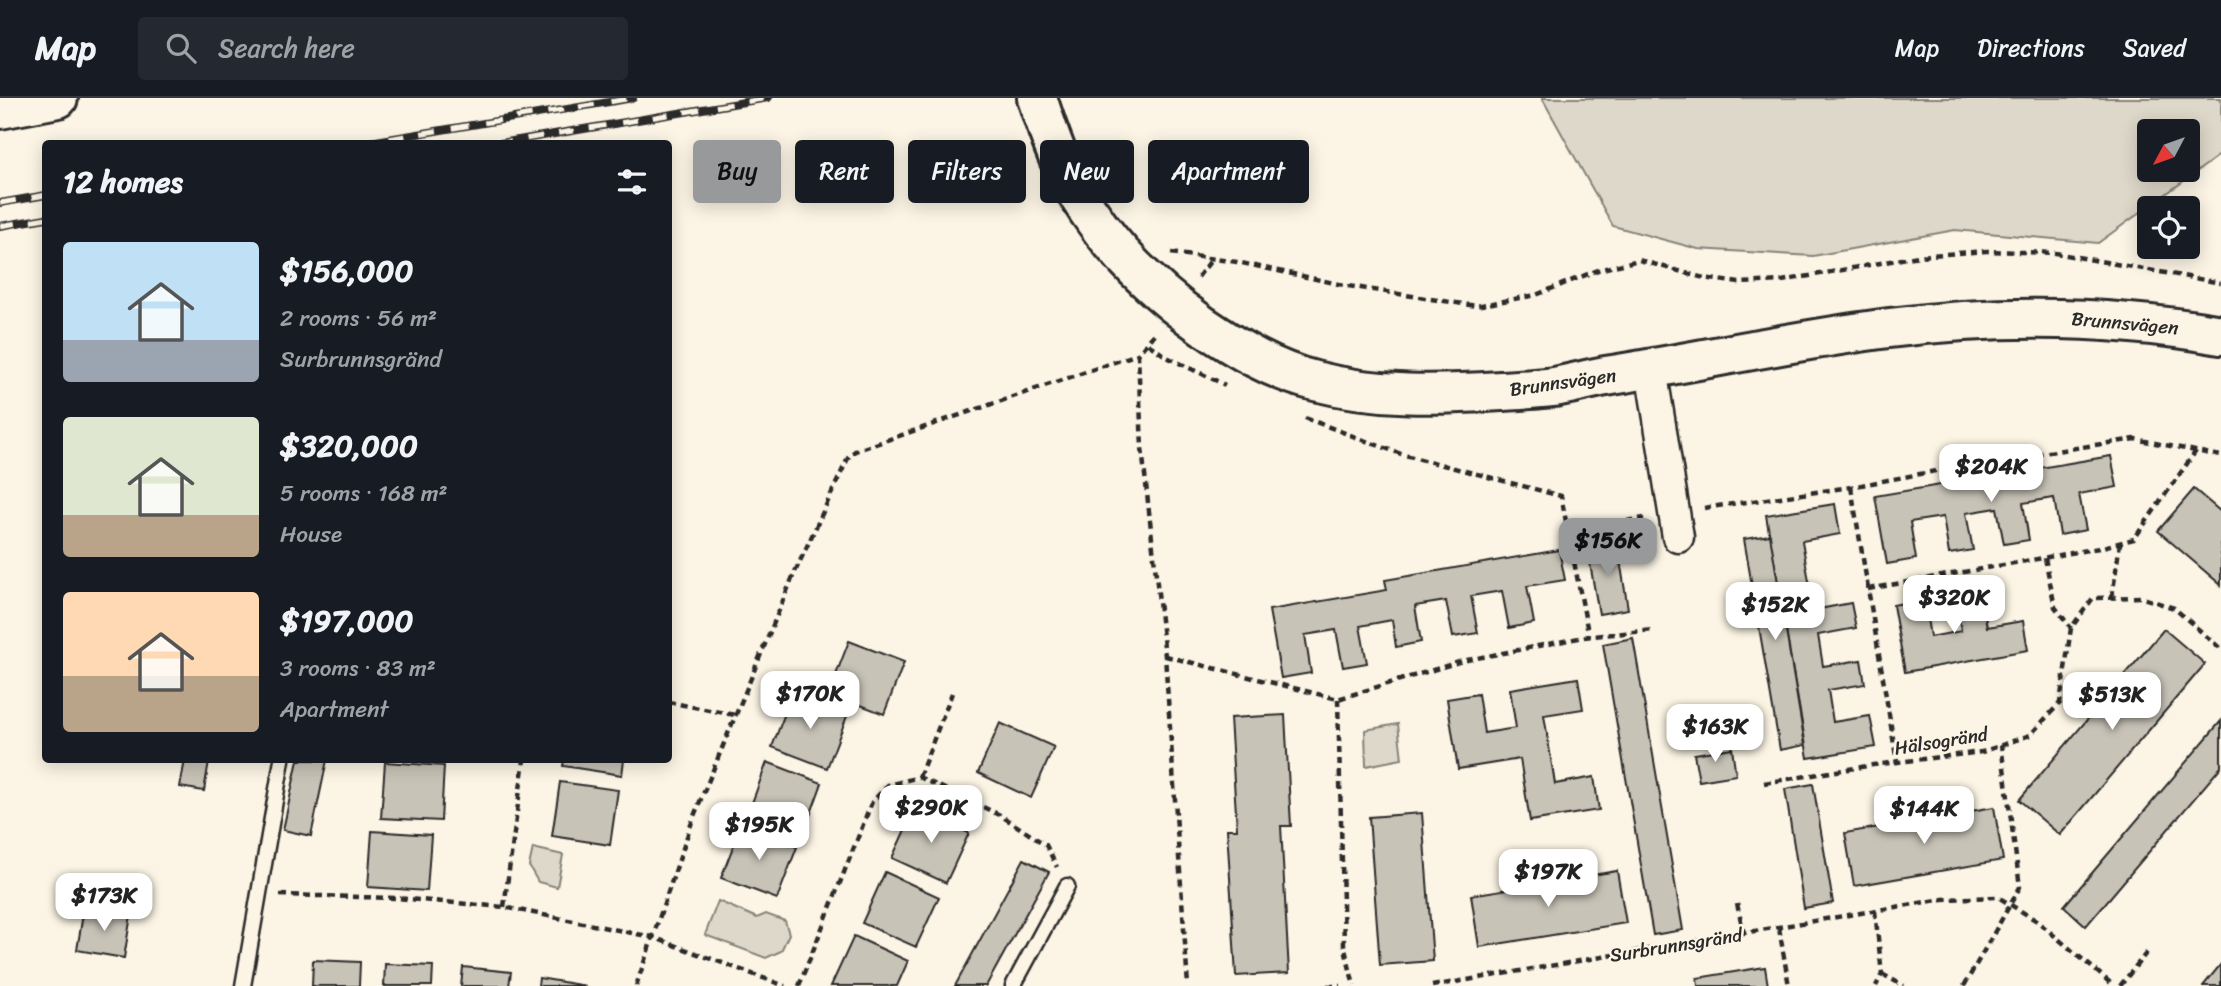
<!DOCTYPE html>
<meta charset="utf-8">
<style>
body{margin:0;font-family:Sriracha,sans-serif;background:#242831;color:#f1f3f6;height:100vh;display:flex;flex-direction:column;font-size:26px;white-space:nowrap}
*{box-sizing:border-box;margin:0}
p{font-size:23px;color:#9ea1a6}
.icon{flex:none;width:38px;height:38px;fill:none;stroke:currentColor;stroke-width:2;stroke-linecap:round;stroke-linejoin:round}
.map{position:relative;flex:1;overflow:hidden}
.drawer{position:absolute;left:42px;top:42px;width:630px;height:623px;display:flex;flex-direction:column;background:#171b24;border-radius:7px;box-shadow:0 4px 18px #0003}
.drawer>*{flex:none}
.banner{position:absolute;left:693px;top:42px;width:665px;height:63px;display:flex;gap:14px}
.needle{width:46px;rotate:229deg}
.fabs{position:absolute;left:2137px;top:21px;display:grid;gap:14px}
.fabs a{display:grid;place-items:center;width:63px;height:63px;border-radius:7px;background:#171b24;box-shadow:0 4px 18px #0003;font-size:35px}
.price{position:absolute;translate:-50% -60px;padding:0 16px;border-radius:14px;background:#fff;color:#222;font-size:23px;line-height:46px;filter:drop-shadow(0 2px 4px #0008)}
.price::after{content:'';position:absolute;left:50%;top:42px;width:21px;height:16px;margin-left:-10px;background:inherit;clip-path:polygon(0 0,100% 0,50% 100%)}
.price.active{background:#98999b;color:#111}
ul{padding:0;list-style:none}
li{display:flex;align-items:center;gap:21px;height:175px;padding:0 21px}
li span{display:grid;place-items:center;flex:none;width:196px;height:140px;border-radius:7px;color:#555}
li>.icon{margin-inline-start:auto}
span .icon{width:84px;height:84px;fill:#fffc;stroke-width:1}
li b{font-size:30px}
h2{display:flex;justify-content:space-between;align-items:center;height:84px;padding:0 21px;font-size:30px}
.pill{padding:0 24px;border-radius:7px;background:#171b24;box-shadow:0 4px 18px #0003;font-size:24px;line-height:63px}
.pill.active{background:#98999b;color:#111}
header{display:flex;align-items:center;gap:42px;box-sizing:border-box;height:98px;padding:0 35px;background:#171b24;border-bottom:2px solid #363941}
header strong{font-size:33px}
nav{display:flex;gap:38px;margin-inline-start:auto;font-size:24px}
.search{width:490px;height:63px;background:#242831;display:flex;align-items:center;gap:18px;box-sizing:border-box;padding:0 24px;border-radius:7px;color:#9ea1a6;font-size:26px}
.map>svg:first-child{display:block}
.green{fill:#ded8ca;stroke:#84827a;stroke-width:2;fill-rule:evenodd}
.building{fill:#c8c3b7;stroke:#2b2b2b;stroke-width:2}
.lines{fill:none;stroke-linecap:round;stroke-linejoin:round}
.lane-casing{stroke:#2b2b2b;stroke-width:19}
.street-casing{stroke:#2b2b2b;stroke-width:35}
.secondary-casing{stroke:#2b2b2b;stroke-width:44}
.path{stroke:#2b2b2b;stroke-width:4.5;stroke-dasharray:7 5;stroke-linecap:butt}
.lane{stroke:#fcf5e5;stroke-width:14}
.street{stroke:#fcf5e5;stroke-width:30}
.secondary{stroke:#fcf5e5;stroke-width:38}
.rail-casing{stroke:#2b2b2b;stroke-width:8}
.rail{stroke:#fcf5e5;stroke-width:5;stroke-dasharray:16;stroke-linecap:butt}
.labels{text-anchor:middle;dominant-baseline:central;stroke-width:5;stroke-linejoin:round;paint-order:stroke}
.street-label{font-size:19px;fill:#2b2b2b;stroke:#fcf5e5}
</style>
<header>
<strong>Map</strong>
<div class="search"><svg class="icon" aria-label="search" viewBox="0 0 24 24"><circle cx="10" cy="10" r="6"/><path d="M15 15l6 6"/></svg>Search here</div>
<nav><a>Map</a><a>Directions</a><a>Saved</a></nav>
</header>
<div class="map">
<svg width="2221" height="888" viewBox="0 0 2221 888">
<rect width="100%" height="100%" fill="#fcf5e5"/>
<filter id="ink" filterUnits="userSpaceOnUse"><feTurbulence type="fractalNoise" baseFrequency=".0143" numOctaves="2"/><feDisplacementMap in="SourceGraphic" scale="14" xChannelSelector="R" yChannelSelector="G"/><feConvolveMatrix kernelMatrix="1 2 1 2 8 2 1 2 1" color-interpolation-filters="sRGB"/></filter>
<g filter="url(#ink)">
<!-- green -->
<g class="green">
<path d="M1542,0H2221V56L2098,145L1955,132L1813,158L1698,151L1613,128ZM2188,33V72H2149V33Z"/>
<path d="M1398,626L1402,661L1366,668L1365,632Z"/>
<path d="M533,750L563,757L557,789L538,784L529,768Z"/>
<path d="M718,803L757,820L766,816L785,823L789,836L781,853L766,860L705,837Z"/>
</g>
<!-- building -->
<g class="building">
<path d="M2111,358L2117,389L2079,396L2086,432L2060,437L2054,400L2023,405L2029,442L2004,446L1997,410L1966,415L1973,452L1949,456L1943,419L1910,424L1916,461L1887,466L1875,398Z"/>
<path d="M2194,391L2221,414V487L2158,433Z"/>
<path d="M1835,406L1840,436L1802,443L1814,512L1851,505L1856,530L1818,537L1823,568L1861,562L1865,586L1828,592L1833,624L1870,618L1876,649L1808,660L1766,417Z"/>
<path d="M1770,437L1805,647L1780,652L1744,441Z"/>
<path d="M1617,444L1628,511L1599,516L1587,449Z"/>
<path d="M1559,452L1565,482L1527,488L1534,525L1509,530L1502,493L1471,498L1478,535L1453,539L1446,503L1415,508L1421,544L1396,549L1392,522L1360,528L1367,565L1343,569L1336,532L1305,537L1311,575L1281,580L1269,512L1387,492L1385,482Z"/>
<path d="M1980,491L1987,529L2023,523L2028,552L1905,574L1893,507L1924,501L1930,539L1961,533L1955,496Z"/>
<path d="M2164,531L2205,566L2060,737L2019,702Z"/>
<path d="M1633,540L1683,832L1653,837L1603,546Z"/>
<path d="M849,543L904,564L884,616L829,595Z"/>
<path d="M1578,580L1583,611L1544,617L1555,686L1594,679L1599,712L1530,723L1520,661L1458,671L1447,601L1478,596L1484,635L1516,630L1510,591Z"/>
<path d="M792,597L847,618L827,670L772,649Z"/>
<path d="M1285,617L1291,728H1281L1289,875L1236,878L1227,731H1237L1230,620Z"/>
<path d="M2221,623V669L2086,828L2064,808Z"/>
<path d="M1000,625L1054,649L1031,700L978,675Z"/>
<path d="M1732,650L1736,677L1699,683L1694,656Z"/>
<path d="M185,662L209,663L204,693L180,689Z"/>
<path d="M298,662H327L311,738L283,732Z"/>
<path d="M564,662H624L622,677L563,668Z"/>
<path d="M385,664L444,668L441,723L381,720Z"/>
<path d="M767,664L822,685L803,737L748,716Z"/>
<path d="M560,684L618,692L610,747L552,738Z"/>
<path d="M1813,686L1833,805L1804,810L1785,691Z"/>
<path d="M1994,709L2003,762L1854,788L1845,735Z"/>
<path d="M915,710L969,735L946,785L892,760Z"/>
<path d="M1422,715L1433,863L1380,867L1369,719Z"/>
<path d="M741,728L797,749L777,801L721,780Z"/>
<path d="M372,733L431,737L427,793L368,789Z"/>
<path d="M1024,761L1049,774L986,888H955Z"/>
<path d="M1617,773L1626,825L1479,849L1471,797Z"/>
<path d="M885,774L939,799L916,849L862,825Z"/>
<path d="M84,810L131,817L124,860L77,852Z"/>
<path d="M854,838L908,863L897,888H831Z"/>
<path d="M313,862L360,864L359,888H312Z"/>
<path d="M385,866L433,868L432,888H384Z"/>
<path d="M2221,866V888H2203Z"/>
<path d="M463,869L511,874L509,888H461Z"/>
<path d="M1765,869L1768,888H1698L1697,880Z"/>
<path d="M539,880L586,888H538Z"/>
</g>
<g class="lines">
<!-- lane casing -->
<g class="lane-casing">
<g id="lane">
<path d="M243,888L282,662"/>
<path d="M1013,888L1067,788"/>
</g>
</g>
<!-- street casing -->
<g class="street-casing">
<path id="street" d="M1651,271L1678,439"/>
</g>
<!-- secondary casing -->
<g class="secondary-casing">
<g id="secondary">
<path d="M1037,0C1045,23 1052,47 1063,69C1094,133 1144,186 1202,227C1237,251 1274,273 1315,283C1376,299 1439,297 1501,293C1518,292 1537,291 1554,289C1571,286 1589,281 1606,278C1701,263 1794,242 1889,230C2001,216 2110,217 2221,237"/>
<path d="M0,11L58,0"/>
</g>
</g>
<!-- path -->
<g class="path">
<path d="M1171,155L1237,164L1348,188L1476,208L1536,197L1598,172L1639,162L1704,180L1739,185L1782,183L1918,158L1987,153L2055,155L2221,185"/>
<path d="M1198,179L1212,161"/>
<path d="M1154,236L1138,256L1142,350L1165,558L1188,888"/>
<path d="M1148,246L1167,259L1225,287"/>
<path d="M1305,320L1401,356L1561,398L1589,539"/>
<path d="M1851,389L1897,664"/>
<path d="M1704,410L1851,389L1983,364L2135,341L2221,358"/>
<path d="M1568,433L1644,420"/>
<path d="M2045,460L2055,509L2071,530"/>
<path d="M1868,491L2099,450L2134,441L2196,353"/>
<path d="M2112,499L2120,445"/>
<path d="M1165,558L1338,601L1462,563L1584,539L1653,532"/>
<path d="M1338,601L1344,847L1354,888"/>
<path d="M668,604L735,617"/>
<path d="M919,679L952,595"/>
<path d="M1764,685L1873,667L1982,654L2030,637L2060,605L2071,530L2093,500L2140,499L2174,510L2221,551"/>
<path d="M280,797L396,800L504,809L652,839L785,888"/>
<path d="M1737,806L1744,836"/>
<path d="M504,809L524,662"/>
<path d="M1875,813L1882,876L1876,888"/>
<path d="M1779,830L1789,888"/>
<path d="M1882,876L1904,888"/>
<path d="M636,888L694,718L794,476L849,358L855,353L1138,256"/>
<path d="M799,888L872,704L888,687L919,679L1000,717L1046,747L1057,769"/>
<path d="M1327,888H1341"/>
<path d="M1432,888L1943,801L1998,799L2037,823L2114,888"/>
<path d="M1964,888L2020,789L2001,647"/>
<path d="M2120,888L2147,854"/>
</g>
<!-- lane -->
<use href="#lane" class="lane"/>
<!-- street -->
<use href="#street" class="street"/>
<!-- secondary -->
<use href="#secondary" class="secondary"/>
<!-- rail casing -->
<g class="rail-casing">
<g id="rail">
<path d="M358,46L633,0"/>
<path d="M495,46L768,0"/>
<path d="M0,105L46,97"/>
<path d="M0,128L46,120"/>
</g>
</g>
<!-- rail -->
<use href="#rail" class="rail"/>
</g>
</g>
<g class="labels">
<!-- street labels -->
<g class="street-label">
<text transform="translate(2125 225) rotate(5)">Brunnsvägen</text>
<text transform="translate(1563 284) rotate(-8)">Brunnsvägen</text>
<text transform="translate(1941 643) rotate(-9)">Hälsogränd</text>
<text transform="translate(1676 847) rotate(-9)">Surbrunnsgränd</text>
</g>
</g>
</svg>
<div class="fabs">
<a><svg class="needle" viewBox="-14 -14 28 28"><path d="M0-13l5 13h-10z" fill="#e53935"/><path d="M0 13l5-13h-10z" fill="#9ea1a6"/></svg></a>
<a><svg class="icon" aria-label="locate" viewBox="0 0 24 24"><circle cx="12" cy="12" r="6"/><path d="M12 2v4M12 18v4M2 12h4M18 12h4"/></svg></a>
</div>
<b class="price" style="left:1991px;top:406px">$204K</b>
<b class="price active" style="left:1608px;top:480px">$156K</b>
<b class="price" style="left:1954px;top:537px">$320K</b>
<b class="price" style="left:1775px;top:544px">$152K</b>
<b class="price" style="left:810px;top:633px">$170K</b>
<b class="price" style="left:2112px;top:634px">$513K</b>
<b class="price" style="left:1715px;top:666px">$163K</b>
<b class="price" style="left:931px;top:747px">$290K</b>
<b class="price" style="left:1924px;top:748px">$144K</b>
<b class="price" style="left:759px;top:764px">$195K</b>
<b class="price" style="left:1548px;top:811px">$197K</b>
<b class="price" style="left:104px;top:835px">$173K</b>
<div class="banner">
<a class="pill active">Buy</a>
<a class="pill">Rent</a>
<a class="pill">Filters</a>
<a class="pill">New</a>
<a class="pill">Apartment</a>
</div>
<section class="drawer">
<h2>12 homes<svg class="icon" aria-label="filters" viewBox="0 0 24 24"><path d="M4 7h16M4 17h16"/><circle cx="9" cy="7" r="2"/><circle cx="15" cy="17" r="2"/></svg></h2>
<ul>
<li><span style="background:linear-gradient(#bfe0f5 70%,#9aa5b1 0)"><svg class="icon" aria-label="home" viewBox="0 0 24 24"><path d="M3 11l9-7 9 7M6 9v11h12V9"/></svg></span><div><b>$156,000</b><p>2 rooms · 56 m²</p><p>Surbrunnsgränd</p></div></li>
<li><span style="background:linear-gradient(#dfe7d0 70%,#b9a48a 0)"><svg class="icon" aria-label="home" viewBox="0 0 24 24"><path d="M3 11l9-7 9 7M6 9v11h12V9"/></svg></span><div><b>$320,000</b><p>5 rooms · 168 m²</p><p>House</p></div></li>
<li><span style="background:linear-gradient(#ffd9b3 60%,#b9a48a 0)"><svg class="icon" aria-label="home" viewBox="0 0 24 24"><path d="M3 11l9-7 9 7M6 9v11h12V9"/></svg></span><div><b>$197,000</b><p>3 rooms · 83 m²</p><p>Apartment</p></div></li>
</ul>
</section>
</div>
